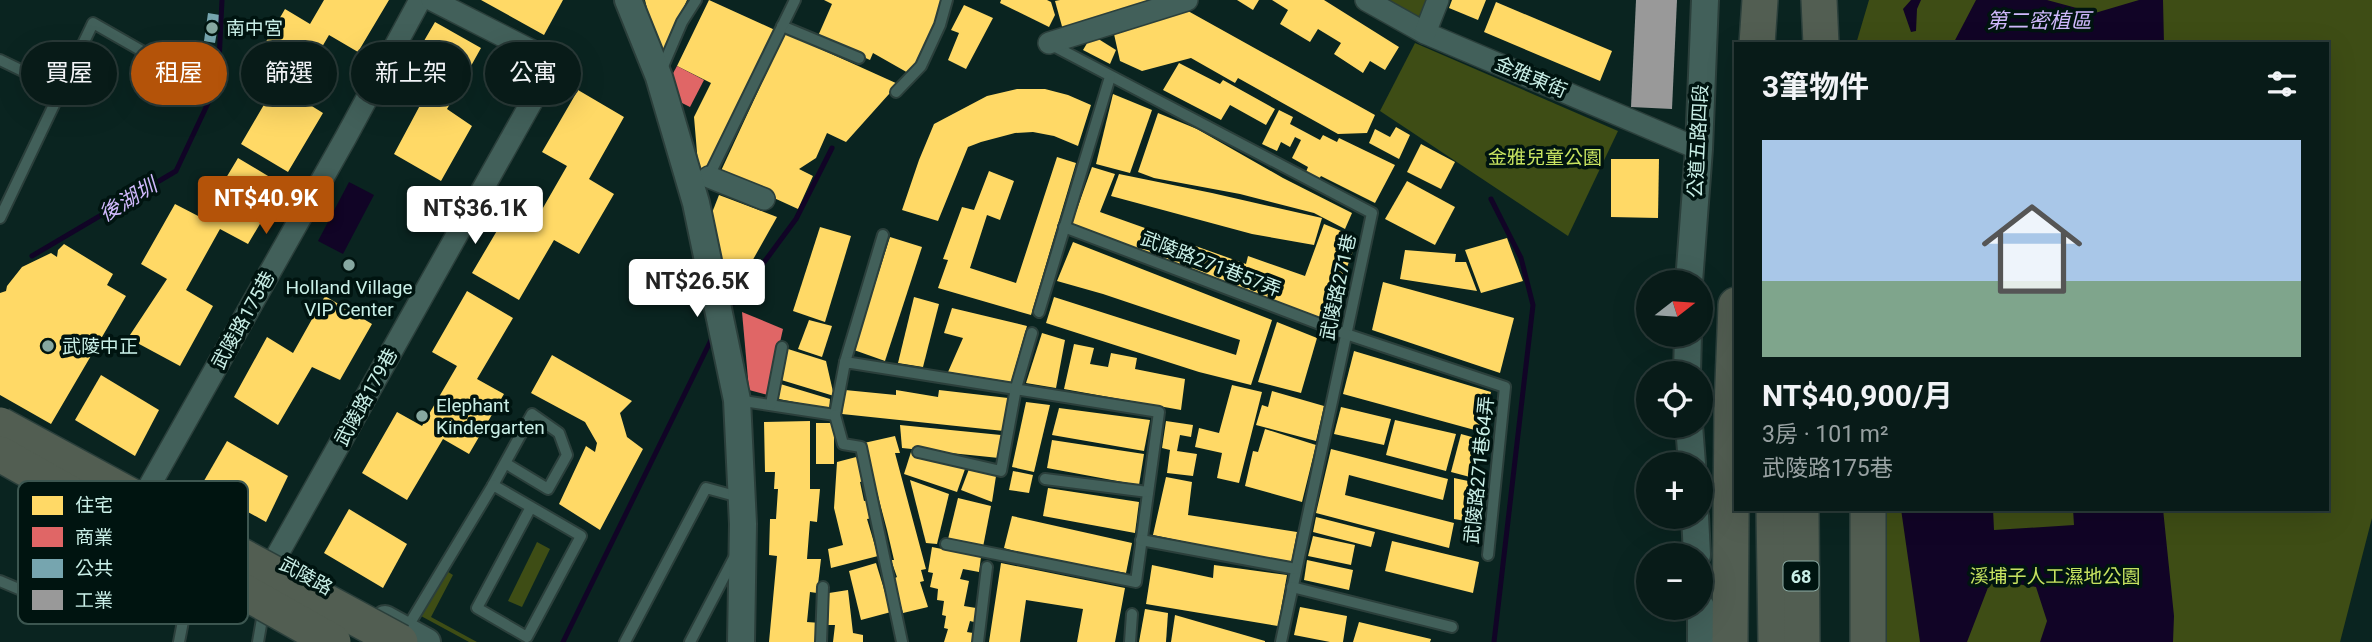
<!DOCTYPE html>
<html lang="zh-TW">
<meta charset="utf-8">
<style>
body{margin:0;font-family:Roboto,"Noto Sans TC",sans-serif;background:#162825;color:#f1f3f6;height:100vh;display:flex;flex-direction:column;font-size:26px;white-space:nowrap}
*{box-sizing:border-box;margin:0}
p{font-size:23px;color:#98a1a2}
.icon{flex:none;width:38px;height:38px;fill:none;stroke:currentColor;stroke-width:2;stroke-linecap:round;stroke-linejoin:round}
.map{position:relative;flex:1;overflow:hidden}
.side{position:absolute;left:1734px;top:42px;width:595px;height:469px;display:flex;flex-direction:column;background:#081b18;border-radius:0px;box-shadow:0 7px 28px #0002,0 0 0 2px #293937}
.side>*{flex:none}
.hud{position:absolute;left:21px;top:42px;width:665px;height:63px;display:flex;gap:14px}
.needle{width:46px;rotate:73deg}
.controls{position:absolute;left:1636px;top:270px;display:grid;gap:14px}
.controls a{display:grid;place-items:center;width:77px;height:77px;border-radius:50%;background:#081b18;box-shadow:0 7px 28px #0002,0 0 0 2px #293937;font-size:35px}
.price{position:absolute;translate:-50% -60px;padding:0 16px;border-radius:7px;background:#fff;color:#222;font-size:23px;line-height:46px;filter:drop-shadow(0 2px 4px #0008)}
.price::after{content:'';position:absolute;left:50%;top:42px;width:21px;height:16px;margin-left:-10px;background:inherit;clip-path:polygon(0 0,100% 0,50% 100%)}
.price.on{background:#b45309;color:#fff}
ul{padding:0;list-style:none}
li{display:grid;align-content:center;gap:14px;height:371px;padding:0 28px}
li span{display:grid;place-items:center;height:217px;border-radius:0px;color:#555}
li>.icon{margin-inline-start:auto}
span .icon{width:126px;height:126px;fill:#fffc;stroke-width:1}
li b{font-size:30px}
h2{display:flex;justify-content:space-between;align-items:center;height:84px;padding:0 28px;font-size:30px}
.chip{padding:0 24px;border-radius:32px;background:#081b18;box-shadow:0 7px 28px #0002,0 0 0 2px #293937;font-size:24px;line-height:63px}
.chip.on{background:#b45309;color:#fff}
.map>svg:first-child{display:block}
.green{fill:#3e4d15}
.water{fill:#110426}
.homes{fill:#ffd966}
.shops{fill:#e06666}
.public{fill:#76a5af}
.industry{fill:#999}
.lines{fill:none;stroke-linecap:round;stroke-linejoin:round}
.stream{stroke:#110426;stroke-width:5}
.service-casing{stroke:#2b3f3b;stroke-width:14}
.minor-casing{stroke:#2b3f3b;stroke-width:24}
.tertiary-casing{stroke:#2b3f3b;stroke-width:30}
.trunk-casing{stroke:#2b3f3b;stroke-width:38}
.service{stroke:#42605a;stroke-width:10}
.minor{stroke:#42605a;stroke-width:21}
.tertiary{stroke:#42605a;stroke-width:26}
.trunk{stroke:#525e52;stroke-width:35}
.trunk-bridge-casing{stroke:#2b3f3b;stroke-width:38;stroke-linecap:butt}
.trunk-bridge{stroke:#525e52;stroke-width:35}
.poi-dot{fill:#86a8a1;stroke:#001410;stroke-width:2.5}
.labels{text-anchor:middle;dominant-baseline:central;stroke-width:7;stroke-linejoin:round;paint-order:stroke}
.shield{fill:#001410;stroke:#8dada6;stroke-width:2}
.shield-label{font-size:18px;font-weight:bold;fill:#c9efe7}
.poi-label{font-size:19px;fill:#c9efe7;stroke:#001410;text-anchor:start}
.street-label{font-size:19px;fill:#c9efe7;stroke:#001410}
.park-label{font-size:19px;fill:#c7e360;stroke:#001410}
.water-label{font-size:21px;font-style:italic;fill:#d0b9fd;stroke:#001410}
.key{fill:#001410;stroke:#3c5650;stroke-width:2}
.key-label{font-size:19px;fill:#c9efe7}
</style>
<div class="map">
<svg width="2372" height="642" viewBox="0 0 2372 642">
<rect width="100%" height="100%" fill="#0a2420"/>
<!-- green -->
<g class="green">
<path d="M1386,0H1428L1420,19Z"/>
<path d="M1869,0H2372V518L2340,642H1875L1870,509H2328V44H1856Z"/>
<path d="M1415,43L1618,131L1568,236L1380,111Z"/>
<path d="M537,542L550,549L522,607L508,601Z"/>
<path d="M445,570L453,575L431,617L477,642H469L421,616Z"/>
</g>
<!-- water -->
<g class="water">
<path d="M1911,0H1921L1917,9L1916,31L1911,32L1903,9Z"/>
<path d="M1976,0H2047L2095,13L2139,0H2163L2164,44H1953Z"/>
<path d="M349,182L374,195L343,254L318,241Z"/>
<path d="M1901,509H1993L1994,530L2074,525L2073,509H2163L2174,616L2173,642H2040L2047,621L2036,587L2017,584L2009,570L1994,572L1967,642H1920Z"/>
</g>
<!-- homes -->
<g class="homes">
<path d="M324,0H389L358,52L329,35L294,95L323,113L288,172L241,144L276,84L250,69L285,9L310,24Z"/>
<path d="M481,0H563L544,35Z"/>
<path d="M645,0H687L664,53L657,50Z"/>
<path d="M709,0L775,30L703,178L699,176L694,117L711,83L677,66Z"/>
<path d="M824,0H946L910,74L873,53L870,60L818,36L832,4Z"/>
<path d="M1001,0H1047L1051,2L1055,15L1049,27L1000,3Z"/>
<path d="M1060,0H1176L1063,30L1055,1Z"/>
<path d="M1237,0H1259L1253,10Z"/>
<path d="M1272,0H1324L1399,47L1385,70L1370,61L1363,73L1334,54L1341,43L1318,29L1310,42L1280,24L1288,10Z"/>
<path d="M1452,0H1486L1478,20L1449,8Z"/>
<path d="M1496,2L1612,51L1600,81L1484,32Z"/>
<path d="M964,5L993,18L966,69L948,60L959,33L951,30Z"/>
<path d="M1188,11L1375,115L1367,133L1338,134L1238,78L1235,83L1191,58L1142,71L1120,61L1114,34Z"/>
<path d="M435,22L481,48L447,109L472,126L441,181L394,154L425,96L400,82Z"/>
<path d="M785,33L898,84L846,142L827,133L816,158L799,169L813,176L798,209L720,173Z"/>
<path d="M1092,35L1116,50L1110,64L1083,50Z"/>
<path d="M1179,63L1220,84L1223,80L1275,109L1266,125L1230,105L1221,120L1163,90Z"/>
<path d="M1017,89H1045L1068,95L1091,105L1078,146L1054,136L1033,132L1015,133L981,142L968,147L938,221L902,210L919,160L934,124L987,96Z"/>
<path d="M578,90L624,117L589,179L614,194L579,254L554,240L519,300L472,273L508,212L532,227L567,166L542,152Z"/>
<path d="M1113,94L1152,110L1130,173L1096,164Z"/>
<path d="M1279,110L1293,117L1290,124L1320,140L1323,135L1337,142L1339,138L1395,165L1375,203L1321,176L1319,179L1306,172L1308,167L1292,158L1301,140L1295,137L1290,147L1281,142L1277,151L1262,144Z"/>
<path d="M1158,113L1197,129L1283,178L1352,213L1345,229L1314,213L1240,194L1154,178L1138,172Z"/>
<path d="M1396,127L1410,135L1399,159L1369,143L1375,129L1390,137Z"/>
<path d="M1421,144L1455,162L1441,189L1407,172Z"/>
<path d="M1057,157L1076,163L1031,315L938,288L948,260L943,259L962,207L974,210L989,171L1014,181L1000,220L987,215L970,268L1016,283Z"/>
<path d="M238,158L283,185L248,244L220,229L186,290L213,306L180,366L128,338L167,279L141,264L175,204L202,218Z"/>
<path d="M1611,159H1659L1658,218L1611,217Z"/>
<path d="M1092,167L1115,174L1100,212L1246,264L1248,256L1305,276L1324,224L1358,238L1327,320L1071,226Z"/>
<path d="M1119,174L1212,193L1322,218L1314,245L1252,234L1111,196Z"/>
<path d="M1407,181L1455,207L1435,245L1385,219Z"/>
<path d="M719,195L777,217L742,279L724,274L708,223Z"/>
<path d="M820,227L851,236L825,322L793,311Z"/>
<path d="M890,237L922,247L885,361L854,350Z"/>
<path d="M1507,238L1523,281L1481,293L1465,250Z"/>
<path d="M1073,242L1272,320L1251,385L1199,372L1046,323L1054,297L1236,355L1240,340L1103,294L1057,281Z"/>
<path d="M64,244L113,274L107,285L126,296L51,424L0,395V293L6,291L7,286L22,267L51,253L57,257L58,250Z"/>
<path d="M1405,250L1456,254L1455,262H1466L1477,291L1400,279Z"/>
<path d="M1383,282L1514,318L1500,373L1372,330Z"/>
<path d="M467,291L513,318L477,379L504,394L469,454L443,439L407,500L362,473L397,412L422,426L457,366L432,352Z"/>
<path d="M325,296L372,324L340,380L312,367L278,425L234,397L267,337L293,353Z"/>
<path d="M914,297L939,304L923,367L898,363Z"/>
<path d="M952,308L1027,326L1011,382L948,372L963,338L944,333Z"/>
<path d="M809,320L832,326L822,357L798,349Z"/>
<path d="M1277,322L1317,338L1301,393L1258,382Z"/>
<path d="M1042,333L1065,340L1056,388L1026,383Z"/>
<path d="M1074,344L1094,348L1090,364L1108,367L1111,353L1137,358L1135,369L1185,379L1181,410L1064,389Z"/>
<path d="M788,349L826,361L834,396L778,379Z"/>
<path d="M1354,351L1491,392L1482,432L1343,394Z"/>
<path d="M552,355L632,401L620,413L627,437L643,449L600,530L559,504L586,446L595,452L597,443L585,422L531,393Z"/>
<path d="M101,375L159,410L135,456L75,420Z"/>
<path d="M777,383L830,399L829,409L774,398Z"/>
<path d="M1232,385L1262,392L1239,483L1217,478L1222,453L1195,447L1199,428L1219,433Z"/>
<path d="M845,390L896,395V390L938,397L939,390L1008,398L1004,431L842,414Z"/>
<path d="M1272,391L1324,406L1316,441L1256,425L1262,405L1268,407Z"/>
<path d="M1026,402L1050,405L1034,472L1012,467Z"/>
<path d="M1341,407L1391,419L1384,445L1334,434Z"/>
<path d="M1059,408L1150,420L1144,451L1052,435Z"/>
<path d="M1395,420L1456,434L1446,471L1386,455Z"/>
<path d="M810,421V489H820L817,522L810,521L807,559H821L817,593L810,592L807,622L821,623L818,642H769L777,556L769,555L770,519H776L778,489H774L775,472H765L764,422Z"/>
<path d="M1166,421L1193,425L1191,437L1180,435L1177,451L1197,454L1193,476L1167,473L1170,450L1162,448Z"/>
<rect x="816" y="423" width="18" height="41"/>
<path d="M900,425L1001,435L999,458L902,448Z"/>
<path d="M1265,429L1316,445L1302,502L1245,486L1253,451L1258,452Z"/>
<path d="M1461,434L1479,439L1470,477L1451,472Z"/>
<path d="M895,436L900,453H895L926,569L921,570L924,581L920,582L928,607L903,613L893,579L897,577L891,560H894L887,530L864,443Z"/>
<path d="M1052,440L1144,454L1139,485L1047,468Z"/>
<path d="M227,441L288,476L266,522L201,486Z"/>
<path d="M1331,449L1448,479L1443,500L1349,475L1345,495L1454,523L1449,548L1316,513Z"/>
<path d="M911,452L965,469L957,492L904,474Z"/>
<path d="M860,456L864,481L860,482L864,501L869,500L873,518L867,519L878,556L831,568L828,549L843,545L834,508L837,462Z"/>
<path d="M969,469L996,476L992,502L961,490Z"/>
<path d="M1013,471L1033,475L1029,493L1009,490Z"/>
<path d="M1166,477L1192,482L1188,515L1297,532L1291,564L1153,535Z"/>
<path d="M1454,478L1473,482L1466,521L1454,519Z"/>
<path d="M910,480L949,494L937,544L926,543Z"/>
<path d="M1048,488L1139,502L1135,533L1043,516Z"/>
<path d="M958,498L991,506L983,547L948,539Z"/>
<path d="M349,509L407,544L383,588L324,553Z"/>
<path d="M1012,516L1132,543L1126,573L1035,557L1004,548Z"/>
<path d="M1316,517L1375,532L1371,547L1313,532Z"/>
<path d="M1313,536L1355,545L1351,565L1308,556Z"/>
<path d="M1392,541L1479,562L1473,593L1385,571Z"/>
<path d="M932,547L981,557L979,572L963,569L960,579L969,581L964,606L976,608L974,622L970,621L967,632L973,633L972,642H944L948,629L944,628L946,616L942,615L944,601L937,600L938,589L930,587L933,573L928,572Z"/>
<path d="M1307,560L1353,570L1349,590L1304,580Z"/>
<path d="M876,563L891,612L861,620L849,571Z"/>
<path d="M1001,563L1125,588L1115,642H1077L1083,609L1026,600L1020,642H989Z"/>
<path d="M1152,565L1213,578L1214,565L1287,575L1278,626L1146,604Z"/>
<path d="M848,590L853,633L863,635V642H833L835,625H828L829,593Z"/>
<path d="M1300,607L1347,616L1343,642H1330L1294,635Z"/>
<path d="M1145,609L1168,613L1166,642H1139Z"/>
<path d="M1175,615L1265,641V642H1171Z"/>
<path d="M1359,622L1431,639L1430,642H1353Z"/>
</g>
<!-- shops -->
<g class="shops">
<path d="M677,66L704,80L690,107L680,102L671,77Z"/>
<path d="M742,312L783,329L768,395L749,390Z"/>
</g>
<!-- public -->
<path class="public" d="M208,13L220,15L215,43L204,41Z"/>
<!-- industry -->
<path class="industry" d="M1636,0H1677L1672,109L1631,107Z"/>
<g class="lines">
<!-- stream -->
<g class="stream">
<path d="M1491,199L1521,258L1533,305L1494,642"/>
<path d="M32,256L176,171L218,82L222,0"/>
<path d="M734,303L796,219L832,148"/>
<path d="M563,642L714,334"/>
</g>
<!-- service casing -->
<g class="service-casing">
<g id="service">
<path d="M782,26L859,58"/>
<path d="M1050,44L1372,213L1281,642"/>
<path d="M0,60L60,89"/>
<path d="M661,71L682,22L696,0"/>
<path d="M896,92L921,66L940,25L947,0"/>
<path d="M708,178L795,0"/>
<path d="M0,218L93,23L177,71"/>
<path d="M1064,227L1346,334L1505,387L1488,555"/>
<path d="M1039,312L1110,77"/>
<path d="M845,362L883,235"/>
<path d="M737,400L835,415L845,362L1159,412L1136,582L946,544"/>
<path d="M771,404L782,347"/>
<path d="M835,415L843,444L861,447L902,642"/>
<path d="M918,452L1001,471L1016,388L1032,333"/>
<path d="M1045,479L1148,492"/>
<path d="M493,485L532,414L559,433L567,455L548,489L505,463"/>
<path d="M1141,540L1296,569"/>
<path d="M0,581L66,609"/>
<path d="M1292,587L1452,627"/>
<path d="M410,623L493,485L581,536L527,637L477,608L531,507"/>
<path d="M179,642L191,580"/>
<path d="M258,642L262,619"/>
<path d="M625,642L706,488L739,497"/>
<path d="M690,642L736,554"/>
<path d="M821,642L823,587"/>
<path d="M978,642L987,567"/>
<path d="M1130,642L1132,614"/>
</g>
</g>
<!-- minor casing -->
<g class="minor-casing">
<g id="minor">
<path d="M1366,0L1425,33L1699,149"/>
<path d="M1425,33L1438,0"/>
<path d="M1049,43L1187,0"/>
<path d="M709,177L764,199"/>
<path d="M146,492L346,137L420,0"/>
<path d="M275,559L554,62L432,0"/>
</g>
</g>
<!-- tertiary casing -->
<g class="tertiary-casing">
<g id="tertiary">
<path d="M628,0L659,77L696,203L737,400L743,524L741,642"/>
<path d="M1689,282L1699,149L1705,0"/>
<path d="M1687,373L1688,334"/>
<path d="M1689,425L1692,464"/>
<path d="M1695,516L1697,555"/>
<path d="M1701,607V642"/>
<path d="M385,619L427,642"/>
</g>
</g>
<!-- trunk casing -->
<g class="trunk-casing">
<g id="trunk">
<path d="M1819,0L1821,44"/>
<path d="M1757,44L1760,0"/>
<path d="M1774,509L1776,642"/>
<path d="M1801,509L1802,642"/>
<path d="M1868,509V642"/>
<path d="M1730,642L1732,409L1736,305"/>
</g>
</g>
<!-- service -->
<use href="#service" class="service"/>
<!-- minor -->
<use href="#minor" class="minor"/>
<!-- tertiary -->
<use href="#tertiary" class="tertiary"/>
<!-- trunk -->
<use href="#trunk" class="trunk"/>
<!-- trunk-bridge casing -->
<g class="trunk-bridge-casing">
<g id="trunk-bridge">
<path d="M0,425L400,642"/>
<path d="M0,454L333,642"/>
</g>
</g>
<!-- trunk-bridge -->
<use href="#trunk-bridge" class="trunk-bridge"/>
</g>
<!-- markers -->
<g class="poi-dot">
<circle cx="212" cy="28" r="7"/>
<circle cx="349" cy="265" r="7"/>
<circle cx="48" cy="346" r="7"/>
<circle cx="422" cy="416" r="7"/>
</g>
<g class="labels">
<!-- shield labels -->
<rect class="shield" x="1783.5" y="561.5" width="35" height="29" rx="5"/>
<g class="shield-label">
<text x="1801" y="576">68</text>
</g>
<!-- poi labels -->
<g class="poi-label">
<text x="226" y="28">南中宮</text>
<text x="349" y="287" text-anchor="middle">Holland Village<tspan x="349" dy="22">VIP Center</tspan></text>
<text x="62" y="346">武陵中正</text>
<text x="436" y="405">Elephant<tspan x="436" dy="22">Kindergarten</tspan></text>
</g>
<!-- street labels -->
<g class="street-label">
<text transform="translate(1531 77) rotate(23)">金雅東街</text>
<text transform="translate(1698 141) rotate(-87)">公道五路四段</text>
<text transform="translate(1211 264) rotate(21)">武陵路271巷57弄</text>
<text transform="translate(1338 287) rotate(-78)">武陵路271巷</text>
<text transform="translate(243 320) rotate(-61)">武陵路175巷</text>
<text transform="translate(366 397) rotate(-61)">武陵路179巷</text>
<text transform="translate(1479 470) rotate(-84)">武陵路271巷64弄</text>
<text transform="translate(306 576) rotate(29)">武陵路</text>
</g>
<!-- park labels -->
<g class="park-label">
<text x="1545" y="157">金雅兒童公園</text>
<text x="2055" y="576">溪埔子人工濕地公園</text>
</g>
<!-- water labels -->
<g class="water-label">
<text x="2039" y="21">第二密植區</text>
<text transform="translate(128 200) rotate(-31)">後湖圳</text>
</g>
</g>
<!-- legend -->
<rect x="18" y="481" width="230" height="143" rx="10" class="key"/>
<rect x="32" y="496" width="31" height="19" fill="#ffd966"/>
<rect x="32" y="527" width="31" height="20" fill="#e06666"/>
<rect x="32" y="559" width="31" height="19" fill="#76a5af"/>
<rect x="32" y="590" width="31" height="20" fill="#999"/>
<g class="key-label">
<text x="75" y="512">住宅</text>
<text x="75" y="544">商業</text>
<text x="75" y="575">公共</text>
<text x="75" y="607">工業</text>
</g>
</svg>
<div class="controls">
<a><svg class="needle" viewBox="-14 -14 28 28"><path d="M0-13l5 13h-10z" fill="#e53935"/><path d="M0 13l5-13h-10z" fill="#98a1a2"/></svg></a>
<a><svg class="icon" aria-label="locate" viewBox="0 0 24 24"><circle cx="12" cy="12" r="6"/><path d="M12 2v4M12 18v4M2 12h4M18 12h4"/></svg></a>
<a>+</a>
<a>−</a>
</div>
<b class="price on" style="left:266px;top:236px">NT$40.9K</b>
<b class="price" style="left:475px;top:246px">NT$36.1K</b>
<b class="price" style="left:697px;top:319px">NT$26.5K</b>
<div class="hud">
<a class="chip">買屋</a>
<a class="chip on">租屋</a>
<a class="chip">篩選</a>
<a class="chip">新上架</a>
<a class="chip">公寓</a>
</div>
<section class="side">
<h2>3筆物件<svg class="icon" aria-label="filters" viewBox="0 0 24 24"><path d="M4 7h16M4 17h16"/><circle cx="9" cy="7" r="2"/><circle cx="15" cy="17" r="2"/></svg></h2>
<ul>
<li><span style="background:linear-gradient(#a9c7e8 65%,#7fa58c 0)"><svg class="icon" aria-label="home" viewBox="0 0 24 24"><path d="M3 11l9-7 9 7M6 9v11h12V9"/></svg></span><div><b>NT$40,900/月</b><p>3房 · 101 m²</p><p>武陵路175巷</p></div></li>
</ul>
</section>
</div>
